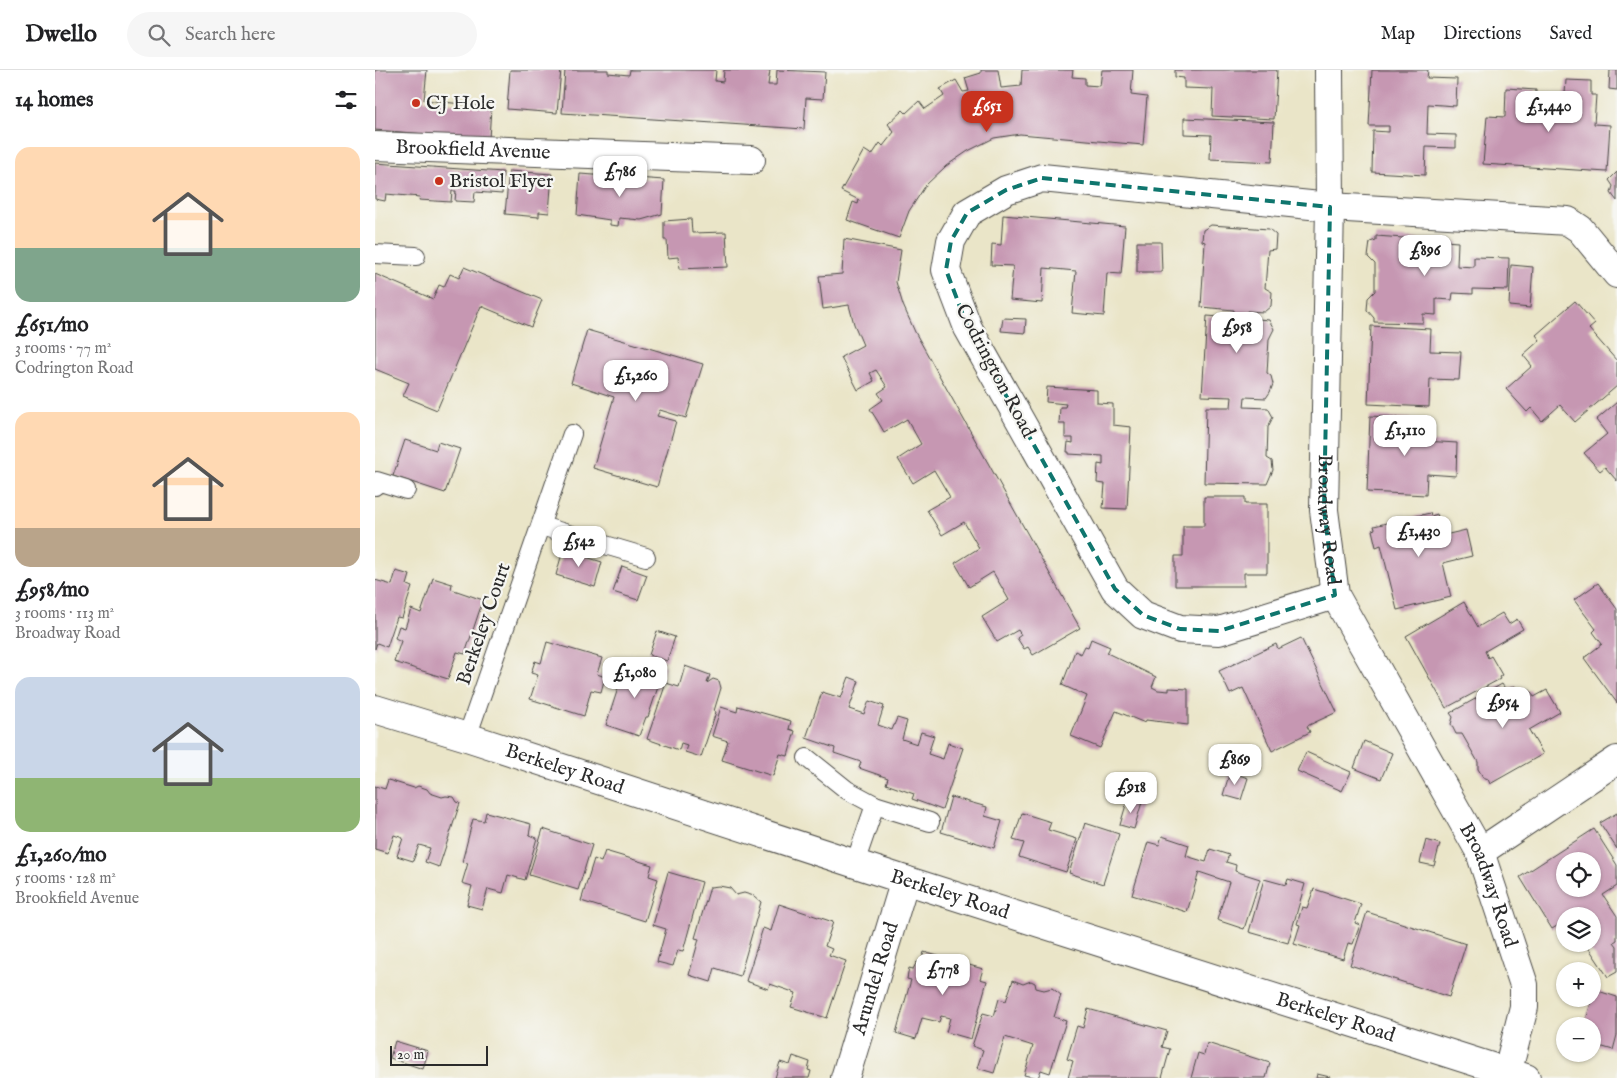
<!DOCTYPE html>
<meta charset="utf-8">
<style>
body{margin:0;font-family:"IM FELL English",serif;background:#f6f6f6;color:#202124;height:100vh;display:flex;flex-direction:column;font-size:19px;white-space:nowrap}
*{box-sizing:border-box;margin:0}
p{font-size:16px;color:#757577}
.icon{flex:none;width:28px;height:28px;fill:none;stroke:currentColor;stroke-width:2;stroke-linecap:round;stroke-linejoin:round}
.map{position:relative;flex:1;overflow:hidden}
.side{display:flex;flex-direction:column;background:#fff;width:375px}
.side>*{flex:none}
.controls{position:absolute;left:1181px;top:782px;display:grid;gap:10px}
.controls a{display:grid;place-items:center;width:45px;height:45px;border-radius:50%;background:#fff;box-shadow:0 1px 4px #0004;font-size:25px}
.scale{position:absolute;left:15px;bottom:12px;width:98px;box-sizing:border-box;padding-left:5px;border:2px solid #2b2b2b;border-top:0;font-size:14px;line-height:18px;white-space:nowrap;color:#2b2b2b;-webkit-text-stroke:4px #f6f6f2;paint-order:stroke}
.price{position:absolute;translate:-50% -42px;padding:0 11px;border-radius:10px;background:#fff;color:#222;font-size:16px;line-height:32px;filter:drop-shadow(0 1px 2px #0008)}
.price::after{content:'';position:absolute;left:50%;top:30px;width:15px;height:11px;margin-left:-8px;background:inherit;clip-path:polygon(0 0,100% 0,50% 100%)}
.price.current{background:#c8321e;color:#fff}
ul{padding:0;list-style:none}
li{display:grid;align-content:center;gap:10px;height:265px;padding:0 15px}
li span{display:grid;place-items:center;height:155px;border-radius:15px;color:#555}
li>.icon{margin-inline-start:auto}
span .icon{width:90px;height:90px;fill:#fffc;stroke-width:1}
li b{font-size:21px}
h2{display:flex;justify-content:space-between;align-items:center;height:60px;padding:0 15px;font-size:21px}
header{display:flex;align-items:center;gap:30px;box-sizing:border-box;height:70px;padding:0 25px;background:#fff;border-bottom:1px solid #e0e0e0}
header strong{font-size:24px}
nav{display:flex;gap:28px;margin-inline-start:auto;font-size:18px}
.search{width:350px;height:45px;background:#f6f6f6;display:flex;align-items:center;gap:12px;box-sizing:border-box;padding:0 18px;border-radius:28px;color:#757577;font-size:19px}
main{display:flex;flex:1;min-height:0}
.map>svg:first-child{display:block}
.building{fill:#c697b2;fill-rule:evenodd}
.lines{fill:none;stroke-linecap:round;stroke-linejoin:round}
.lane-casing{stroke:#484743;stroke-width:20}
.street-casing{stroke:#484743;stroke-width:30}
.lane{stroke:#fff;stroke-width:18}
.street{stroke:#fff;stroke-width:28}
.marked{fill:none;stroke:#0f766e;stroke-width:4;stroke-dasharray:10 6;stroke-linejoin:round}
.poi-dot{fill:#c8321e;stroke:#f6f6f2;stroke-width:2}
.labels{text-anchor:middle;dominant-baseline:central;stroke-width:4.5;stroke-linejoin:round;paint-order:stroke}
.poi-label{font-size:20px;fill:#2b2b2b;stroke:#f6f6f2;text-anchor:start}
.street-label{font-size:20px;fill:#2b2b2b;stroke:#f6f6f2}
</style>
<header>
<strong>Dwello</strong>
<div class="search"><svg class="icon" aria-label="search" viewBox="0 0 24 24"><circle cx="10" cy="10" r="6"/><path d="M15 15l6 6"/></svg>Search here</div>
<nav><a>Map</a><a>Directions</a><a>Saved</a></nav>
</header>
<main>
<section class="side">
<h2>14 homes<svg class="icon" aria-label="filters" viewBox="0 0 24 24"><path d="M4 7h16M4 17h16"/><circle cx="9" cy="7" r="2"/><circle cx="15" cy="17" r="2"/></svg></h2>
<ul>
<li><span style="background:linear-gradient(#ffd9b3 65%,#7fa58c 0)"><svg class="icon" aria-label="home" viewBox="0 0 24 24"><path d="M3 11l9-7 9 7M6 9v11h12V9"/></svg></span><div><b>£651/mo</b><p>3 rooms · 77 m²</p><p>Codrington Road</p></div></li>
<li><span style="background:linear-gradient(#ffd9b3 75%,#b9a48a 0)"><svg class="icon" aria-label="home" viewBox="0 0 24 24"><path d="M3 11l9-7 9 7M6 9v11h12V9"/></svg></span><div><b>£958/mo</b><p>3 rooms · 113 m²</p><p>Broadway Road</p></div></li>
<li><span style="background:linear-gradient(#c9d6e8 65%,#8fb573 0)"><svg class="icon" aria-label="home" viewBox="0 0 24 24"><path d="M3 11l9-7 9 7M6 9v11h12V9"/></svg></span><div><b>£1,260/mo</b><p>5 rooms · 128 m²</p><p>Brookfield Avenue</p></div></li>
</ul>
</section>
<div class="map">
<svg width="1242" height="1008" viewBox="0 0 1242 1008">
<rect width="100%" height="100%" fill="#f6f6f2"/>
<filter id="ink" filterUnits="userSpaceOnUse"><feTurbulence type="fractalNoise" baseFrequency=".02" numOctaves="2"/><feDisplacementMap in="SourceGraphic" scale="10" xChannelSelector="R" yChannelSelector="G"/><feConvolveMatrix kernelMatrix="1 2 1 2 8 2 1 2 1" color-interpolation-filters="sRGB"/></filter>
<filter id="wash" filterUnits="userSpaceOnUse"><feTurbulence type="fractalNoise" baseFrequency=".0096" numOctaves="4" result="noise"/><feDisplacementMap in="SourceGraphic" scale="20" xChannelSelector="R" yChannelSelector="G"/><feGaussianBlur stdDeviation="1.12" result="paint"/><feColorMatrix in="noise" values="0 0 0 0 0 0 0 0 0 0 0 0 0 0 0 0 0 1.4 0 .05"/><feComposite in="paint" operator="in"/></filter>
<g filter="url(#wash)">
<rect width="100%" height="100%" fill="#eae5c8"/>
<g id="blocks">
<!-- building -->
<g class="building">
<path d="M0,0H52L49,30L116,37L114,69L0,60Z"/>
<path d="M135,0H186L182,43L132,39Z"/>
<path d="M190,0H233V3L254,5L255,0H341L340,11L348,12L349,0H395L393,15H401L402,0L450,2L448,29L431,28L429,59L187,43Z"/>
<path d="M606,0H623L626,18L646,16L647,0H698L697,7L710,8V15L725,16L727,0H758L756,25L772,27L768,75L645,64L619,68L593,81L571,96L551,115L534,141L524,168L472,150L478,132L483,134L484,130L466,121L489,80L497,85L505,73L508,76L519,62L513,54L528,40L531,43L544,31L550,39L569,26L565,19L581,10L588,22L594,21L590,8L606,3Z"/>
<path d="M800,0H902L899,49L837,46L838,19L809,18V8L800,7Z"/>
<path d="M997,0H1053L1052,8L1082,9L1081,36L1053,34L1052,64L1081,65V78L1051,77L1050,105L997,102L998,61L1014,62V56H994Z"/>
<path d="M1235,0H1242V20L1234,19Z"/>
<path d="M1191,10L1216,11V25H1221L1219,54L1235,55L1232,102L1108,94L1112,46L1130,47L1131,18L1161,20L1159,50L1188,52Z"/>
<path d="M809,48L899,52L897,92L835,89L836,65L809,64Z"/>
<path d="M0,93L128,102L127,124L100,122L99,132L80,131L81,121H77L76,132L44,130L45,127L11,124L10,131L0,129Z"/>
<path d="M134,101L177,104L174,143L164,142V147L130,144Z"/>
<path d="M1242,102V131L1236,123L1238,116L1234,110Z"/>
<path d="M205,104L289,110L287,144L266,150L244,148L243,156L235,155V150L202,145Z"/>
<path d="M628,145L750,156L746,204L732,203L729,246L697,243L701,201L669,198L667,233L635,230L638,196L616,195L617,174L626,175Z"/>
<path d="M316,149L317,163L351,162L353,197L304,199L303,187L293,188L292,170H289V151Z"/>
<path d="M836,155L894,159L901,165L900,179L893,180L890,218L897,222L896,236L889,242L872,241L871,248L894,250L899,259L894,269L892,303L896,306L898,314L895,322L891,328L870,327L869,337L893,338L898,347L893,357L892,388L897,391L898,400L892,414L829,413L831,337H856L857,327L827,326L832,246L858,248L859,240L826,237L830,172L827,171L828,160Z"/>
<path d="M1001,166L1083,172L1082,196L1099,197V187L1134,188L1133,220L1098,219V224L1078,223L1077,230L1061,229V245L1048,244V253L999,252V248L992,240L993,228L1000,221V194L993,187L995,172L1001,170Z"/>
<path d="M469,169L526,180L521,212L528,235L540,262L705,558L658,585L653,577L649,579L642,568L646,565L643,560L622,572L607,547L634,530L618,502L594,517L580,493L604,478L589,452L567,465L552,440L575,427L559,400L538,413L523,389L546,374L532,349L509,362L502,350L495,339L508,330L503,323L512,317L501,300L495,303L499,311L483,320L466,287L488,275L479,254L474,235L448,239L444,206L467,204Z"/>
<path d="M762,172H786L787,202H762Z"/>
<path d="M1136,195L1158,197L1155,238L1134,236Z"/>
<path d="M89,197L167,230L156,257L106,236L62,340L28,326L34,313L0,299V204L58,229L64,215L69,217L75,204L84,208Z"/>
<path d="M1200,231L1220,254L1214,259L1242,291V316L1200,352L1185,335L1167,351L1156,338L1152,342L1131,319L1157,296L1148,285L1165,270L1161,265Z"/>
<path d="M628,248L651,249L650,263L626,261Z"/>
<path d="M996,256L1056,259L1055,281L1086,282L1084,310L1055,309L1054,337L993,334Z"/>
<path d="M212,260L328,294L311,348L285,340L282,346L301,351L282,417L218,398L239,327L196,313Z"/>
<path d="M672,317L722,320V333L738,334V355L756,357L752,439L728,438L730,414L722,413L723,394L728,395V386L694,384V382H692L693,372L698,373V368H690V354H684L685,337H690L691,334L671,332Z"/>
<path d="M1242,332V411L1230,397L1225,401L1209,383L1232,364L1221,350Z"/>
<path d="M995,346L1050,349L1049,371L1082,373L1081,406L1052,404L1051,425L992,422Z"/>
<path d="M30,370L61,380L63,372L85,379L70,423L18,406Z"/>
<path d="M829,427H870V434H892V503H869V516H800V486H808V456H829Z"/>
<path d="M1055,443L1056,446L1062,444L1067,461L1060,463L1061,467L1091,460L1097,486L1068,493L1076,527L1022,540L1006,475L1001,477L997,460L1000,459L999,456Z"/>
<path d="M188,480L227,492L220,517L181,505Z"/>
<path d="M247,496L272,505L263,530L238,522Z"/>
<path d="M21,501L35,505L32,515L37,517L27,548L22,547L12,577L2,573L0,579V510L17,515Z"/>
<path d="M58,508L77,514L76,519L108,530L90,584L82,582L73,609L19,592L26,571L20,568L24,556L30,558L36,539L46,543Z"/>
<path d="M1223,513L1242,539V633L1209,588L1227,574L1218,562L1221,559L1199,530Z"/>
<path d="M1089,532L1103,557L1127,543L1134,554L1142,549L1148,559L1110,581L1113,588L1116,586L1127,605L1124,607L1125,609L1071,638L1031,566Z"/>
<path d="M282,561L300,567L292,591L274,585Z"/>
<path d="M926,568L962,642L932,656L935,662L897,681L868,618L855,624L844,601L901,574L903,579Z"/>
<path d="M716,569L735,577L732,583L781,607L777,617L783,620L794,621V618L813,619V655L771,650L770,653L741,641L725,678L696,666L712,626L687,615L700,581L706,584L710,576L713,577Z"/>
<path d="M172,572L227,588L222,604L230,607L226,622L216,620L209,646L155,629L163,605L156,603L160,591L166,593Z"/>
<path d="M272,590L290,596L273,647H271L264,666L231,655L249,600L267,606Z"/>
<path d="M310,596L335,605L332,613L338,609L344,611L346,618L339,641L341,642L326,687L310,682L312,675L306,673L304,680L272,669L291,613L304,617Z"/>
<path d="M474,607L484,611L474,639L489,644L494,631L509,636L503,655L517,660L522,648L532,651L527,669L542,674L546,662L559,666L553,684L568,689L573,673L588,678L567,740L537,729L539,724L511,714L513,708L484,698L486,692L459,683L460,678L431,668L447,622L466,628Z"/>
<path d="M1127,614L1131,620L1140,616L1145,626L1155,620L1159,627L1172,620L1185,642L1154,660L1168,684L1115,714L1113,709L1108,707L1103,699V692L1087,664H1081L1076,654L1078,647L1075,643Z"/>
<path d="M363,636L416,651L414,659L420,661L413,686L405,684L398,706L347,690L353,671L337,666L346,637L362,642Z"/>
<path d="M989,671L1017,683L1006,709L979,698Z"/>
<path d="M931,682L976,702L967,721L922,701Z"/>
<path d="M855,702L873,708L866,730L848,725Z"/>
<path d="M13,710L39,718L43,716L52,719L55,723L67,727L71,726L79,727L82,732L85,733L64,797L50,792L55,778L44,775L38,791L22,786L28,768L19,765L13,783L0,779V716L10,719Z"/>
<path d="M576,727L612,737L610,746L627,751L619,778L566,762Z"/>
<path d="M753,728L767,732L759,759L745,755Z"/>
<path d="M111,742L156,754L154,765L162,768L150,810L133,805L128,823L113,819L107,839L92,835L97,816L87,813L93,793L87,792L98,749L109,751Z"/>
<path d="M647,743L676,752L673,760L702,769L691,802L644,787L649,773L638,770Z"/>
<path d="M1242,743V779L1225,753Z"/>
<path d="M710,753L744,764L728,814L694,803Z"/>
<path d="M168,759L217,775L203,820L154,805Z"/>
<path d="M1219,759L1242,795V816L1228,825L1242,846V870L1239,872L1242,876V902L1233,907L1211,874H1218V846H1190V851L1177,859L1145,807ZM1190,791H1218V819H1190Z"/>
<path d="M787,766L814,775L811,786L831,792L835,779L854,785L851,792L861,795L860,801L885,809L869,859L842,850L854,812L824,802L812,842L757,825L773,772L784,775Z"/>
<path d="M1051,770L1065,774L1059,796L1045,793Z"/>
<path d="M230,781L277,795L274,806L283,809L270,851L206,831L219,789L226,792Z"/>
<path d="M293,802L327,812L308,881L303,880L298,896L282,892L291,859L278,855Z"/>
<path d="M889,809L911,815L913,809L930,814L913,873L874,862Z"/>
<path d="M344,816L355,818L361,825L369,823L379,826L386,832L365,906L340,898L336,912L314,905L324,869L320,868L335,817Z"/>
<path d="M939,819L986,834L980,853L985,855L978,874L973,873L968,889L919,874L925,855L922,854L927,837L932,838Z"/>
<path d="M404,834L458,852L450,876L457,879L454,885L471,891L452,948L416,937L421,923L395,914L393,919L371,911L388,858L396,861Z"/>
<path d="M992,842L1091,874L1074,927L975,895Z"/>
<path d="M549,882L608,899L605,909L612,911L596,969L571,962L575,948L566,946L564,952L547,948L541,969L521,963L536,910L532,909L534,898L538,899L542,892L546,893Z"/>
<path d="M638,910L648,914L656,911L660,913L661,918L669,920L677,918L686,925L679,947L691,951L675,1003L666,1000L663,1008L649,1005L658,976L630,967L619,1003L602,998L608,980L597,976L608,943L619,946L624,929L631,931Z"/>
<path d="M1220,920L1242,927V965L1238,980L1218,974V956H1209Z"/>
<path d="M713,939L792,961L787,977L795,979L787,1008H693L698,991L692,989L702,956L708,958Z"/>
<path d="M20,971L53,981L48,999L15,988Z"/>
<path d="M832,973L895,993L891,1008H816L823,983L829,985Z"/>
<path d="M418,986L435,992L433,1000L436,1001L434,1008H400L405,992L415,995Z"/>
<path d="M942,1004L955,1007V1008H941Z"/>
</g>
</g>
</g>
<g filter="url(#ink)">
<use href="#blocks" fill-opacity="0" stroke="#484743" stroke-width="1"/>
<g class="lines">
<!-- lane casing -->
<g class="lane-casing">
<g id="lane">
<path d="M0,184L41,186"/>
<path d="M0,416L2,411L31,420"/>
<path d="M166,456L271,487"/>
<path d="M92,667L197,364"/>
<path d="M432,688L472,720L500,735L555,752"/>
<path d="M480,793L500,735"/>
</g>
</g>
<!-- street casing -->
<g class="street-casing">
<g id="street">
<path id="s1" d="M954,0L955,137L949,440L960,525L1105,782L1149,915V937L1131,1008"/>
<path id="s2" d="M0,76L376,90"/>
<path d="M960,525L844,561L805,559L768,545L740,519L593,258L571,200L576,171L592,143L631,120L667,108L955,137L1193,151L1205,159L1242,204"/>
<path id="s3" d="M0,639L92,667L530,810L1151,1008"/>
<path d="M1105,782L1242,690"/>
<path id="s4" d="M470,1008L530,810"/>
</g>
</g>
<!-- lane -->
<use href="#lane" class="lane"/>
<!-- street -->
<use href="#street" class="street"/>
</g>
</g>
<!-- marked area -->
<path class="marked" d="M667,108L955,137L949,440L960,525L844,561L805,559L768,545L740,519L593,258L571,200L576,171L592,143L631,120Z"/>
<!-- markers -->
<g class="poi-dot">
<circle cx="41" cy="33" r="5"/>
<circle cx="64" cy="111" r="5"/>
</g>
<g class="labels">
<!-- poi labels -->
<g class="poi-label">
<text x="51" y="33">CJ Hole</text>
<text x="74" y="111">Bristol Flyer</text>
</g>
<!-- street labels -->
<g class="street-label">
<text stroke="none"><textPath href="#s2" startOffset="98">Brookfield Avenue</textPath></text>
<text transform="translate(620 301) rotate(62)">Codrington Road</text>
<text stroke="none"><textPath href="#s1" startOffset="450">Broadway Road</textPath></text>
<text transform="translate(109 554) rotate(-71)">Berkeley Court</text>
<text stroke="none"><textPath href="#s3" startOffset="199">Berkeley Road</textPath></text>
<text stroke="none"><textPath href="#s1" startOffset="855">Broadway Road</textPath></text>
<text stroke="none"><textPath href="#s3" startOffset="604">Berkeley Road</textPath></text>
<text stroke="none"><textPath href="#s4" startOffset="104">Arundel Road</textPath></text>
<text stroke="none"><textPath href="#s3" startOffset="1009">Berkeley Road</textPath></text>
</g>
</g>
</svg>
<div class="controls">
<a><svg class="icon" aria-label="locate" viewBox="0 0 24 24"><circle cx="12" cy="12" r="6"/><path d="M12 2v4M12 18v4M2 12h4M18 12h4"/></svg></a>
<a><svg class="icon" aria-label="layers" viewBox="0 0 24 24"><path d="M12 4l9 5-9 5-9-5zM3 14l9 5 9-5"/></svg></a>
<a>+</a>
<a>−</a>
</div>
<div class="scale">20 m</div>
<b class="price current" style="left:612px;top:63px">£651</b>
<b class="price" style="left:1174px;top:63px">£1,440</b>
<b class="price" style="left:245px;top:128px">£786</b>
<b class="price" style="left:1050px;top:207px">£896</b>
<b class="price" style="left:862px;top:284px">£958</b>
<b class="price" style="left:261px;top:332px">£1,260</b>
<b class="price" style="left:1030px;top:387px">£1,110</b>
<b class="price" style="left:1044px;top:488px">£1,430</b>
<b class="price" style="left:204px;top:498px">£542</b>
<b class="price" style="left:260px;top:629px">£1,080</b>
<b class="price" style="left:1128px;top:659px">£954</b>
<b class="price" style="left:860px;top:716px">£869</b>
<b class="price" style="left:756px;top:744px">£918</b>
<b class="price" style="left:568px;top:926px">£778</b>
</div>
</main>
